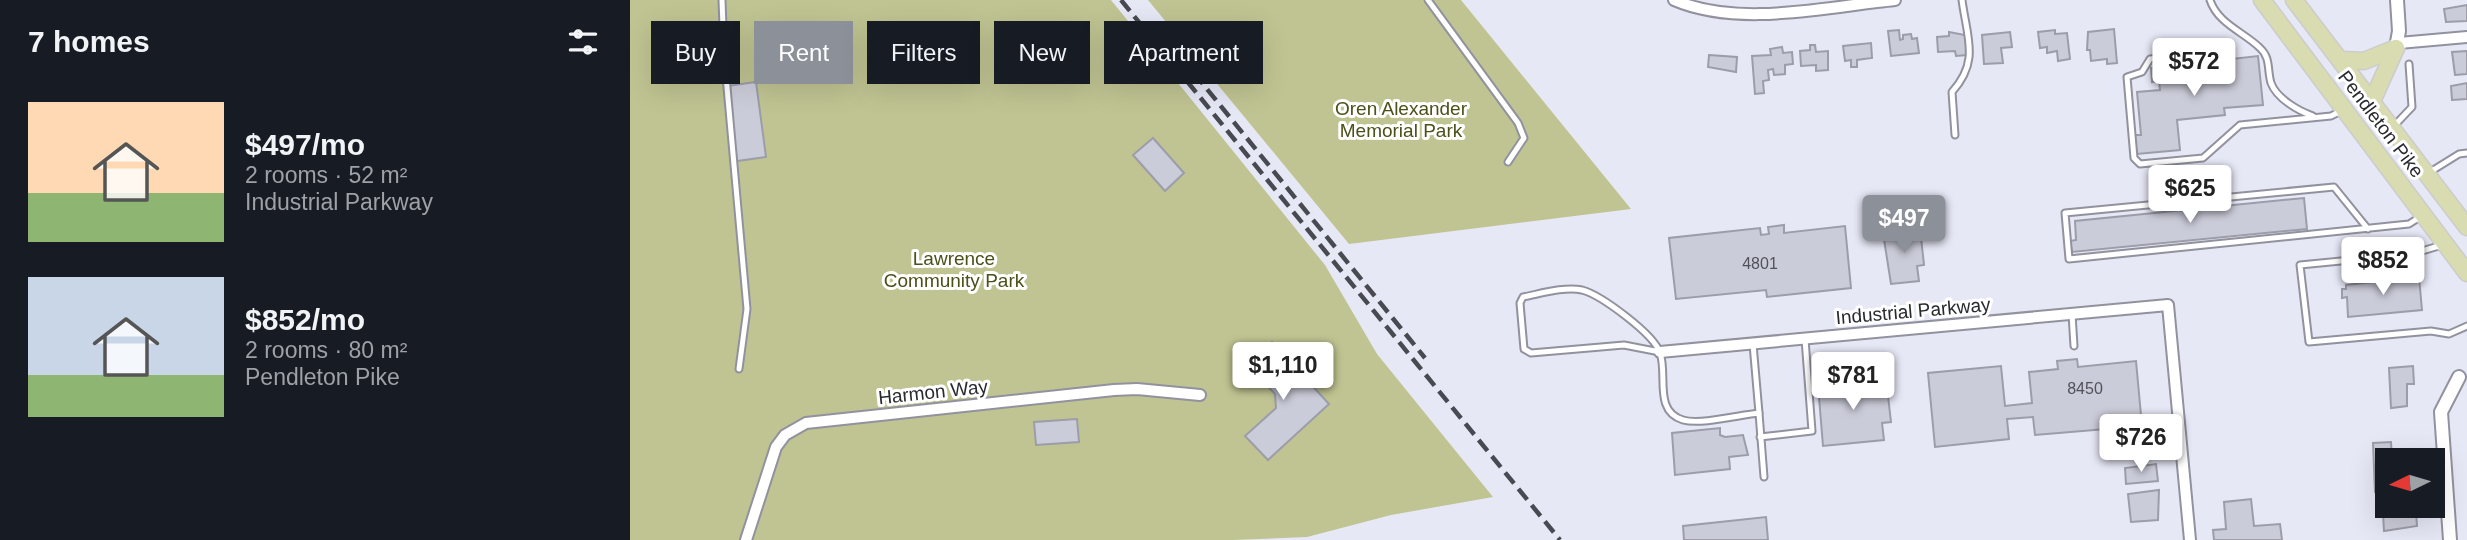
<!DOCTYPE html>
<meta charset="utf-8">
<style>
body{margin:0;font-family:Helvetica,sans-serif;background:#242831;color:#f1f3f6;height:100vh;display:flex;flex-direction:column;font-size:26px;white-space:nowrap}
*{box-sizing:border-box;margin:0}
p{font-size:23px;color:#9ea1a6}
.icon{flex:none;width:38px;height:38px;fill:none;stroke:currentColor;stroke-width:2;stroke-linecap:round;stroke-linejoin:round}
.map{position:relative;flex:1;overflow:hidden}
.side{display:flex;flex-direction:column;background:#171b24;width:630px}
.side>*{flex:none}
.guide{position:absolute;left:21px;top:21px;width:665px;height:63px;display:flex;gap:14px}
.needle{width:46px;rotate:265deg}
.controls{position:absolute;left:1745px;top:448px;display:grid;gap:14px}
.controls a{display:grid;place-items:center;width:70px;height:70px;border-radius:0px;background:#171b24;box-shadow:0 7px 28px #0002;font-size:35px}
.price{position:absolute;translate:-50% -60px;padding:0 16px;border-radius:7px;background:#fff;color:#222;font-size:23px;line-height:46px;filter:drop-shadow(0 2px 4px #0008)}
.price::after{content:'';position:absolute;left:50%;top:42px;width:21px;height:16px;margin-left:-10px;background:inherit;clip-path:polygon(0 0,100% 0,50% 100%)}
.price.on{background:#8c9099;color:#fff}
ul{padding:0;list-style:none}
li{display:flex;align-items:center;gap:21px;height:175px;padding:0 28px}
li span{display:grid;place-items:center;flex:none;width:196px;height:140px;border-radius:0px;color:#555}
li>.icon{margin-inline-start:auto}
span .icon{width:84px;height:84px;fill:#fffc;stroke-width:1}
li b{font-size:30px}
h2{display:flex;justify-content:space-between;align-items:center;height:84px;padding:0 28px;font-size:30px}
.chip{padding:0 24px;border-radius:0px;background:#171b24;box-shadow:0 7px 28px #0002;font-size:24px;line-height:63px}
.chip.on{background:#8c9099;color:#fff}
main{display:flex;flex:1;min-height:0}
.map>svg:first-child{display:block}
.green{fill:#c0c492}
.building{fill:#cbccd9;stroke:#9c9da9;stroke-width:2}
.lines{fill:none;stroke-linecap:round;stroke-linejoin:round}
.service-casing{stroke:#91929e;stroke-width:9}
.minor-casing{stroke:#91929e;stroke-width:14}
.tertiary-casing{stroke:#91929e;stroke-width:16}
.primary-casing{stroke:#cccccd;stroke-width:19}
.service{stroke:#fff;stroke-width:5}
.minor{stroke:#fff;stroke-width:10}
.tertiary{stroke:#fff;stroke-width:12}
.primary{stroke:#d9dcb0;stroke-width:16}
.rail{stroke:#494a51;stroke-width:4.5;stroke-dasharray:14 7;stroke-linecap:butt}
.labels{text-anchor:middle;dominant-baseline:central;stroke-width:6;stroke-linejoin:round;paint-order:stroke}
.number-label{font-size:16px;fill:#52525a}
.park-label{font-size:19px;fill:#4d5019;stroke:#fff}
.street-label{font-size:19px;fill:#292a2f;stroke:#fff}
</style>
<main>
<section class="side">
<h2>7 homes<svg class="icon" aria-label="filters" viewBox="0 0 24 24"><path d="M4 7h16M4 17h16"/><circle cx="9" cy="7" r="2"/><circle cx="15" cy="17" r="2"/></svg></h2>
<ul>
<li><span style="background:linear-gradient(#ffd9b3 65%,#8fb573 0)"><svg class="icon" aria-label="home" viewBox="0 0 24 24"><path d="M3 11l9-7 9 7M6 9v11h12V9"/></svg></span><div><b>$497/mo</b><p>2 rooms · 52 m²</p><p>Industrial Parkway</p></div></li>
<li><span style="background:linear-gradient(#c9d6e8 70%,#8fb573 0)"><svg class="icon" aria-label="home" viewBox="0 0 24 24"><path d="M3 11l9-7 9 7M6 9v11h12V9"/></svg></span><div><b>$852/mo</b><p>2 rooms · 80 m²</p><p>Pendleton Pike</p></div></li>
</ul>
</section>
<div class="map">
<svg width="1837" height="540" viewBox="0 0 1837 540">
<rect width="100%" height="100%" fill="#e7e8f6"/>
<!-- green -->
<g class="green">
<path d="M0,0H481L695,265L747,354L863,497L761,515L677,537L603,540H0Z"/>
<path d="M518,0H831L1001,209L719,244Z"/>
</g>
<!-- building -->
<g class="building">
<path d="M1837,5V21L1816,22L1814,9Z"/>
<path d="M1484,29L1487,63L1477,64V59L1461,61L1460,50H1457L1458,32Z"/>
<path d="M1269,30L1270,40L1273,39V35L1281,34L1282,39L1287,38L1289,53L1261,56L1258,31Z"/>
<path d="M1425,30V34L1437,33L1440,59L1428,61L1427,51L1417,53V47L1410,48L1408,32Z"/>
<path d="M1319,32L1335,35L1337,55L1326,56L1325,51L1308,52L1307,37L1319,36Z"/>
<path d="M1380,32L1382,47L1371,48L1373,63L1354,64L1352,35Z"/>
<path d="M1241,43L1242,58L1227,60V67H1221V60L1215,61L1213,46Z"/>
<path d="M1180,45H1185L1186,52L1198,51V70L1186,71V65L1171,66L1170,51L1180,50Z"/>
<path d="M1152,47L1153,53L1162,52L1163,64L1155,65V74L1144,75L1143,69L1138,70L1139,80L1133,81L1134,93L1125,94L1122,56L1141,55L1140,49Z"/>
<path d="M1837,51V74L1825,75L1822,52Z"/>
<path d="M1079,55L1107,57L1106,72L1078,67Z"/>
<path d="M1628,56L1633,105L1594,108L1595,115L1547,120L1550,150L1507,154L1504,135H1511L1507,92L1530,90L1529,81L1522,82L1521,68Z"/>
<path d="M126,82L136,157L107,161L97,86Z"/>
<path d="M1837,83V99L1822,100L1821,86Z"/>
<path d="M523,138L554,173L535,191L503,155Z"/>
<path d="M1674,198L1677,229L1442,252L1440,241L1446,240L1445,221Z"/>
<path d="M1154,225V233L1215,226L1221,288L1137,297L1136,290L1046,299L1039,238L1130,228L1131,235L1139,234L1138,227Z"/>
<path d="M1290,228L1294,265L1287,266L1289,281L1261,284L1253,233Z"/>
<path d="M1789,277L1792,310L1718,317L1717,297L1712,298V289H1716V285Z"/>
<path d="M642,342L699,404L638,460L615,436L646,408L645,394L618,365Z"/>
<path d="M1447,359L1448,367L1506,361L1512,426L1405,435L1403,417L1377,419L1379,439L1305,447L1298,373L1371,366L1375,406L1402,403L1399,372L1428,369L1427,361Z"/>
<path d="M1783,366L1784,384H1777V406L1761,408L1759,368Z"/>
<path d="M1248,379L1250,396H1258L1261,422L1252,423L1254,440L1193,446L1188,385Z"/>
<path d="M447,419L449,442L406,445L404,422Z"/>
<path d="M1090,428V435L1095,437L1113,435L1118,455L1099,457L1100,469L1045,475L1042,433Z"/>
<path d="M1761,442L1762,460H1757V491L1745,492L1743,443Z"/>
<path d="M1526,464L1528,481L1496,484L1495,468Z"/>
<path d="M1529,490L1528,520L1501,522L1498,494Z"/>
<path d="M1621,499L1624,526L1650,524L1652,540H1584L1583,530L1596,529L1594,502Z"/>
<path d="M1780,510L1786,511L1787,526L1754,531L1753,513Z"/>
<path d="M1136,517L1138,540H1054L1053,526Z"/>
</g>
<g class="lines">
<!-- service casing -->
<g class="service-casing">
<g id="service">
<path d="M92,0L94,54L117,309L109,369"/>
<path d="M798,0L888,123L894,138L878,162"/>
<path d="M1580,0C1588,24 1614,32 1630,48C1641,58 1637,70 1641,83C1647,99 1669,111 1683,116"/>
<path d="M1545,56L1520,59L1512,72L1497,77L1504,158L1510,164L1573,158L1610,125L1701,116L1711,111"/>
<path d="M1764,126L1782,107L1779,64"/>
<path d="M1325,135L1322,92C1350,61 1337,38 1332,0"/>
<path d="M1800,172L1829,154L1837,153"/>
<path d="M1738,229L1704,187L1435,213L1439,259L1779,224L1790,217"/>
<path d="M1812,245L1782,254L1670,265L1679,342L1801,331L1819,334L1837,326"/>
<path d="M1442,314L1444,346"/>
<path d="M1030,352L994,345L901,353L894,349L890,303L893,297C909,294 935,286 952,290C971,295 1024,334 1030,353C1038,374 1023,411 1053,420C1071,425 1109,415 1129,413L1123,344"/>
<path d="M1129,413L1134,477"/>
<path d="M1130,437L1182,431L1175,339"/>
</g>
</g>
<!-- minor casing -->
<g class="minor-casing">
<g id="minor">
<path d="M1044,0C1109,28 1195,7 1265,0"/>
<path d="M1769,43L1837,37"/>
<path d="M1030,352L1538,305L1560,540"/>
<path d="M116,540L146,447L155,435L176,423L484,390L507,389L570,395"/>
</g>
</g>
<!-- tertiary casing -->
<g class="tertiary-casing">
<g id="tertiary">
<path d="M1766,48L1769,31L1767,0"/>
<path d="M1820,540L1811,412L1829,377"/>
</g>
</g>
<!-- primary casing -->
<g class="primary-casing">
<g id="primary">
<path d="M1632,0L1837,273"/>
<path d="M1664,0L1837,227"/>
<path d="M1711,60L1734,61L1766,48"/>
<path d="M1743,99L1766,48"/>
</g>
</g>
<!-- service -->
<use href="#service" class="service"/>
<!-- minor -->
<use href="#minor" class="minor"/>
<!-- tertiary -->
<use href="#tertiary" class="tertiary"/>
<!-- primary -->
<use href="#primary" class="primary"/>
<!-- rail -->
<g class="rail">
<path d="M491,0L930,540"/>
<path d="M564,73L795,358"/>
</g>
</g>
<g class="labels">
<!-- number labels -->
<g class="number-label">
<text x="1130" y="263">4801</text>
<text x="1455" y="388">8450</text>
</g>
<!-- park labels -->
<g class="park-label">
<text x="771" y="108">Oren Alexander<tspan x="771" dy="22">Memorial Park</tspan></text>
<text x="324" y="258">Lawrence<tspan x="324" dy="22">Community Park</tspan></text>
</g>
<!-- street labels -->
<g class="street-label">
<text transform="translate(1751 124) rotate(53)">Pendleton Pike</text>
<text transform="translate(1283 311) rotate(-5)">Industrial Parkway</text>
<text transform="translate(303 392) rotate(-6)">Harmon Way</text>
</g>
</g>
</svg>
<div class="controls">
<a><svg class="needle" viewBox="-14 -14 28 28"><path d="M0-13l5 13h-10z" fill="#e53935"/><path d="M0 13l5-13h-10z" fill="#9ea1a6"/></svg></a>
</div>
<b class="price" style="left:1564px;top:98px">$572</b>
<b class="price" style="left:1560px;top:225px">$625</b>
<b class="price on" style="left:1274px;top:255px">$497</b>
<b class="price" style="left:1753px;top:297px">$852</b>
<b class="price" style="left:653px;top:402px">$1,110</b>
<b class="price" style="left:1223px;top:412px">$781</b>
<b class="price" style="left:1511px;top:474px">$726</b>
<div class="guide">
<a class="chip">Buy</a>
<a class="chip on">Rent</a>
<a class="chip">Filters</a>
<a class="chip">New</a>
<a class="chip">Apartment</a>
</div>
</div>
</main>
